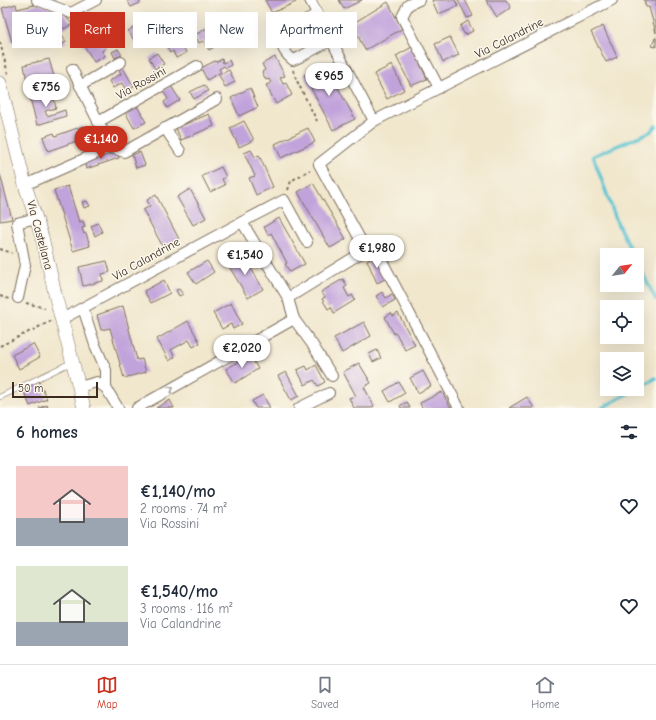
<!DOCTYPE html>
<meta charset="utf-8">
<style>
body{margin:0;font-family:"Comic Neue",sans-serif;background:#f2f2f3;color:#1f2937;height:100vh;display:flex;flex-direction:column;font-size:15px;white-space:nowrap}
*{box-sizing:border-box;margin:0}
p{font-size:13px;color:#747a83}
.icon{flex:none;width:22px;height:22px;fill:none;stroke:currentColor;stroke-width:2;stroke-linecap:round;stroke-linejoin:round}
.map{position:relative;height:408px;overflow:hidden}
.sheet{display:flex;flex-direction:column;background:#fff;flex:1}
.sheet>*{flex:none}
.top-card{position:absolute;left:12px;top:12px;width:400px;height:36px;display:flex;gap:8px}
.needle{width:26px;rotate:60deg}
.fabs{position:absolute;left:600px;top:248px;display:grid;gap:8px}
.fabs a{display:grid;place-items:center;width:44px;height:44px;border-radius:0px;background:#fff;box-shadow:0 4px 16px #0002;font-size:20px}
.scale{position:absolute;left:12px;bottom:10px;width:86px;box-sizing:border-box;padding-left:4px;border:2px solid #3b2a1e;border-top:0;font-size:11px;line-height:14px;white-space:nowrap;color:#3b2a1e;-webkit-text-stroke:3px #fbf7ec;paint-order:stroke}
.price{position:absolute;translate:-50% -34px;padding:0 9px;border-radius:14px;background:#fff;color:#222;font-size:13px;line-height:26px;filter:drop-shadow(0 1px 2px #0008)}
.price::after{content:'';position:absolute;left:50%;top:24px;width:12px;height:9px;margin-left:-6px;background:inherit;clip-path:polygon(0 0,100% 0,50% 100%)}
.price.current{background:#c8321e;color:#fff}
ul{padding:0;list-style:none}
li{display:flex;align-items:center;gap:12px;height:100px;padding:0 16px}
li span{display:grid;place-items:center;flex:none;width:112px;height:80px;border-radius:0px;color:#555}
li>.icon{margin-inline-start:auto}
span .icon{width:48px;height:48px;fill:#fffc;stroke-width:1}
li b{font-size:17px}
h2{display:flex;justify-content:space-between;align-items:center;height:48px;padding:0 16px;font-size:17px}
.chip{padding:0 14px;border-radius:0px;background:#fff;box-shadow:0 4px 16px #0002;font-size:14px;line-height:36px}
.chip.current{background:#c8321e;color:#fff}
.dock{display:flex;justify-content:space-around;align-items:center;height:56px;border-top:1px solid #e0e1e3;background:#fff;font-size:11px;color:#747a83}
.dock a{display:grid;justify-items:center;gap:2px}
.dock .current{color:#c8321e}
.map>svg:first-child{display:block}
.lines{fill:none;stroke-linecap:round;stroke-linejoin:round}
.stream{stroke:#58c4d2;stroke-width:3.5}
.building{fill:#c1a3db}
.service-casing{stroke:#7b6c5b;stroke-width:6}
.minor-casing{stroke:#7b6c5b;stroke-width:12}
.tertiary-casing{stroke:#7b6c5b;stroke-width:14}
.path{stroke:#7b6c5b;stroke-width:2;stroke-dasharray:3 3;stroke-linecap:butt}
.service{stroke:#fff;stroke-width:5}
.minor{stroke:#fff;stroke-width:10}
.tertiary{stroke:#fff;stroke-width:13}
.oneway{stroke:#a79f9a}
.labels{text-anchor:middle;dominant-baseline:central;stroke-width:3;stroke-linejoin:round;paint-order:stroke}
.street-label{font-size:12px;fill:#3b2a1e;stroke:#fbf7ec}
</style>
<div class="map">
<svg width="656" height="408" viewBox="0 0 656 408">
<rect width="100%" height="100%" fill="#fbf7ec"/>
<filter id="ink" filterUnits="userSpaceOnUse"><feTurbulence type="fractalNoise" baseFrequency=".025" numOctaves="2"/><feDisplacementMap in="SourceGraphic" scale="8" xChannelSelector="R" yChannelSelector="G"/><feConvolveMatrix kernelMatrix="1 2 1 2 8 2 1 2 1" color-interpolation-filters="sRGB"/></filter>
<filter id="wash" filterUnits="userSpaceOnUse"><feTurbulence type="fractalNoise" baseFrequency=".012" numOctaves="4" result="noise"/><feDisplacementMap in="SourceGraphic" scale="16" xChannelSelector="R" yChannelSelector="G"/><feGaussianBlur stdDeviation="0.9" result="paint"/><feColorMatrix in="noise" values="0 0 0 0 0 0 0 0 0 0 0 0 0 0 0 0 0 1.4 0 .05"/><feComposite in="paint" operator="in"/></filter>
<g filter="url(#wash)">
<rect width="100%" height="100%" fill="#f1e7cd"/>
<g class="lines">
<!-- stream -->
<g class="stream">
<path d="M633,255L618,225L593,156L650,132L656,126"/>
<path d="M637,262L656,300"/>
<path d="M637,388L656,378"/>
<path d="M602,408L636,389"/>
</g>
</g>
<g id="blocks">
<!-- building -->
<g class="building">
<path d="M127,0H139L140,3L131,7Z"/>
<path d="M265,0H295L296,2L272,13Z"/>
<path d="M339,0H362L344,9Z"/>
<path d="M432,0H455L458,6L438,14Z"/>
<path d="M458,0H465L473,16L467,18Z"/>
<path d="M486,0H506L511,8L497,17Z"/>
<path d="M644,0H656V33L649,7H646Z"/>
<path d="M388,2L402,29L365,50L352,24Z"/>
<path d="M16,4L17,9L39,4L62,12L72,24L64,29L57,20L51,16L35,14L37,22L26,25L29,37L12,42L2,8Z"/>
<path d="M147,19L156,35L138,46L128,31Z"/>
<path d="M468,21L473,31L465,35L460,26Z"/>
<path d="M212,25L215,32L220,29L226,40L209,50L203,41L199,43L195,35Z"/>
<path d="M603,26L617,57L606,62L591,32Z"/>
<path d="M91,31L94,36L98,34L100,38L97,40L101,46L104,44L106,48L102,51L105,56L94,62L79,37Z"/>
<path d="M61,33L66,42L61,45L56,36Z"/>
<path d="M181,36L187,47L184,48L186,53L176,58L173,51L170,53L166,44Z"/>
<path d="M450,37L459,55L443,62L435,44Z"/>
<path d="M655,38H656V47L652,46Z"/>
<path d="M412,47L427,79L411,86L396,56Z"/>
<path d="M118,49L122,55L115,58L112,52Z"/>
<path d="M157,53L164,64L155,69L149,58Z"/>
<path d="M275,57L285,76L280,78L283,84L286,83L292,95L276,104L266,85L271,83L269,79L266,80L262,72L265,70L262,64Z"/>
<path d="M49,59L55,80L28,87L24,65Z"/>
<path d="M222,59L223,63L229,60L231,65L226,68L224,66L219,69L221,72L207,80L201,68L215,61L216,62Z"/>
<path d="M325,64L355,119L333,130L304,75Z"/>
<path d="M392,65L404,90L387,99L374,74Z"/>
<path d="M122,66L134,87L126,91L122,83L113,88L109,81L121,74L118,68Z"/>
<path d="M229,70L235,82L225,87L219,75Z"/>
<path d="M204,85L208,91L194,99L190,92Z"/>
<path d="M171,86L180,100L167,108L164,102L168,99L163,91Z"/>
<path d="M250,88L258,107L239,116L231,98Z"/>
<path d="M57,91L59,98L54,99L56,108L45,111L47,116L65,110L66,116L37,125L30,98Z"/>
<path d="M137,106L146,122L134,128L125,112Z"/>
<path d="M209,114L214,126L181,140L176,128Z"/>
<path d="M244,121L254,140L239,147L230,128Z"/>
<path d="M83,126L86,136L76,139L77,141L48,151L43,137L54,133L55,136Z"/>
<path d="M308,128L315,142L281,158L275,144Z"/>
<path d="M251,150L255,157L259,155L273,187L256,195L249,178L255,176L244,153Z"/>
<path d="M140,152L145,165L136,168L132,155Z"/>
<path d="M105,154H118L119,158L86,169L85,163Z"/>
<path d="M221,167L226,177L222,179L225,185L210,192L202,176Z"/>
<path d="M0,174L12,219L0,221Z"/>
<path d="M313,183L346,239L330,248L298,192Z"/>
<path d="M68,186L79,222L83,221L85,227L82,228L84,234L86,233L90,246L73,251L54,190Z"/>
<path d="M190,189L206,218L193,225L177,197Z"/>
<path d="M156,195L179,239L163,247L143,210L150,206L147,200Z"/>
<path d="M87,201L90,206L84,208L82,202Z"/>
<path d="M279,218L305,264L290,272L285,264L287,263L271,233L268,235L264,227Z"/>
<path d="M98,223L102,232L95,236L91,226Z"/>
<path d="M243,254L263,289L248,298L227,263Z"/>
<path d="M375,255L387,278L377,283L367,260Z"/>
<path d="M107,261L110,272L102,274L103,281L83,286L79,267Z"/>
<path d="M207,261L214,272L196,284L188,272Z"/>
<path d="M343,279L347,286L344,288L349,297L352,295L355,300L334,313L331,307L328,309L322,299L325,297L321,292Z"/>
<path d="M164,280L170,293L151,303L144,291Z"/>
<path d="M179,289L183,294L179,296L176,290Z"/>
<path d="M382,292L386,298L392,294L395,300L383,307L376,296Z"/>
<path d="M231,303L242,324L233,329L231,324L222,329L213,313Z"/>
<path d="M123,306L137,360L142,359L146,372L124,378L110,328L101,330L97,315Z"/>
<path d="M391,313L393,316L398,313L415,345L405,350L396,333L394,334L385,317Z"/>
<path d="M188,321L200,343L193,347L189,340L171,350L175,357L169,361L157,339Z"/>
<path d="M364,322L371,336L342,353L334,338Z"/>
<path d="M33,344L40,357L19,369L12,355Z"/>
<path d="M377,350L381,358L373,362L369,354Z"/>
<path d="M250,355L258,369L235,383L226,369Z"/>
<path d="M359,363L371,383L364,387L374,406L371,408H354L349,398L356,396L343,372Z"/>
<path d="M316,365L325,382L318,386L314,380L305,385L297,370L306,366L308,370Z"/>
<path d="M423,371L431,386L418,393L410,378Z"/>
<path d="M286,372L299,396L291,400L278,376Z"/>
<path d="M39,381L47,399L30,406L24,392L28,390L27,388L32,386L31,384Z"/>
<path d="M399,382L405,393L390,402L384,391Z"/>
<path d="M442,392L451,408H422L420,403Z"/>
<path d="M263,395L270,408H256L252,401Z"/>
<path d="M527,397L534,408H509Z"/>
<path d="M170,400L174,408H156Z"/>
<path d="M407,402L410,408H401L400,406Z"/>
<path d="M47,405L48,408H39Z"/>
</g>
</g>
</g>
<g filter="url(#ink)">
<use href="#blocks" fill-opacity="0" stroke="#7b6c5b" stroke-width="1"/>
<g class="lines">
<!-- service casing -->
<g class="service-casing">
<path id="service" d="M0,397L72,362"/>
</g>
<!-- minor casing -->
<g class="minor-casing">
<g id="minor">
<path d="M37,0L71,13L96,0"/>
<path d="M310,0L374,121"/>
<path d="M419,0L408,5L402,17L439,88"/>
<path d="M317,14L285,31L280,37C282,47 284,53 293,60L300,57L331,40"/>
<path d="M80,86L121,62"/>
<path d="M98,122L197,66"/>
<path d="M165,128L180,151"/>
<path d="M111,147L124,152L217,99"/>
<path d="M25,185L111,147L72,69"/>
<path d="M242,222L284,200L307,242"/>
<path d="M366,250L378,253L459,408"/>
<path d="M18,298L25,265L17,223L36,218"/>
<path d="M62,319L242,222L288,298L366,250L319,164L374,121L612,0"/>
<path d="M294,319L312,344L332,376"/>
<path d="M79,387L97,382L106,388V370L95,345L83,308"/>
<path d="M106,388L118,408"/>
<path d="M137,408L294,319L288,298"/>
<path d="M299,408L329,393"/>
</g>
</g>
<!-- tertiary casing -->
<g class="tertiary-casing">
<path id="tertiary" d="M0,83L25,185L42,237L56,298L79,387L84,408"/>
</g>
<!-- path -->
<g class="path">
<path d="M0,42L8,74"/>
<path d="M293,70L297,81L317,121"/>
<path d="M288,190L291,181L310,170"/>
<path d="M0,249L12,253"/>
<path d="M0,296L9,299"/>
<path d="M26,303L45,308"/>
<path d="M0,346L51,321"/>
</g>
<!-- service -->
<use href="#service" class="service"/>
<!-- minor -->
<use href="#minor" class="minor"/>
<!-- tertiary -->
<use href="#tertiary" class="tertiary"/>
</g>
<!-- one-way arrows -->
<defs><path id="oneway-chevron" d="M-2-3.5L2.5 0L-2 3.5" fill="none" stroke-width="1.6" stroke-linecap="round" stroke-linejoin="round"/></defs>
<use class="oneway" href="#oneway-chevron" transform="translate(171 389) rotate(-30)"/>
</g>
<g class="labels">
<!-- street labels -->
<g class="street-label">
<text transform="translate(509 38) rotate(-27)">Via Calandrine</text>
<text transform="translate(141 83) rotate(-29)">Via Rossini</text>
<text transform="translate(40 235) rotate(75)">Via Castellana</text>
<text transform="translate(146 259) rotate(-29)">Via Calandrine</text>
</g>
</g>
</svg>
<div class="fabs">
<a><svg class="needle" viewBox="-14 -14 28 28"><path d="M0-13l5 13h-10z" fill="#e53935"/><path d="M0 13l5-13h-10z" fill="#747a83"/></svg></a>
<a><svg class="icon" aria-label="locate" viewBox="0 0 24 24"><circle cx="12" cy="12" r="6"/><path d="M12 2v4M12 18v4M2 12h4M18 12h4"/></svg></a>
<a><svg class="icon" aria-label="layers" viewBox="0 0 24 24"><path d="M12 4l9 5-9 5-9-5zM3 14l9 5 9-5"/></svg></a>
</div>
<div class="scale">50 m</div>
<b class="price" style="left:329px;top:97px">€965</b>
<b class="price" style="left:46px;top:108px">€756</b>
<b class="price current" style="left:101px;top:160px">€1,140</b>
<b class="price" style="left:377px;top:269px">€1,980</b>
<b class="price" style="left:245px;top:276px">€1,540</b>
<b class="price" style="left:242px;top:369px">€2,020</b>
<div class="top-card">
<a class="chip">Buy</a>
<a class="chip current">Rent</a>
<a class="chip">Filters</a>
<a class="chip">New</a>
<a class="chip">Apartment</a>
</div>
</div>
<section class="sheet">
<h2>6 homes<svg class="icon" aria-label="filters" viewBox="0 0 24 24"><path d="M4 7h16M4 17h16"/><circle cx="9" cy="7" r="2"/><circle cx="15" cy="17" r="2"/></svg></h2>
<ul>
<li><span style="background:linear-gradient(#f6c9c9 65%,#9aa5b1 0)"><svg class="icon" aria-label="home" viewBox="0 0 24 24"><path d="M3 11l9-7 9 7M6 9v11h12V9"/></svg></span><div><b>€1,140/mo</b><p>2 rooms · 74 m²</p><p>Via Rossini</p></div><svg class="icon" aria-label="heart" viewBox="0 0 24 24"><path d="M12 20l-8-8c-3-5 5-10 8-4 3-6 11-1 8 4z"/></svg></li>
<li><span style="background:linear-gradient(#dfe7d0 70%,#9aa5b1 0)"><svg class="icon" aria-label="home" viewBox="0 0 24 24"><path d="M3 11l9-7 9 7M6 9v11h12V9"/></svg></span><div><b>€1,540/mo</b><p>3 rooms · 116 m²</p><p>Via Calandrine</p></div><svg class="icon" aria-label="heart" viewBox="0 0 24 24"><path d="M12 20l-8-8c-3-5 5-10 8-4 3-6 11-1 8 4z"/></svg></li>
</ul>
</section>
<nav class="dock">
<a class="current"><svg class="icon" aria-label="map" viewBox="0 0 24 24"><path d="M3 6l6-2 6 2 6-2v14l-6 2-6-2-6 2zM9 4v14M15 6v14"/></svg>Map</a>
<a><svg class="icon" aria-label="saved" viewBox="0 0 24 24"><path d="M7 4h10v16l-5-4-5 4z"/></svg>Saved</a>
<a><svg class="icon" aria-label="home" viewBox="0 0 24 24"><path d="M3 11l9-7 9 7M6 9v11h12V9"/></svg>Home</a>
</nav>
